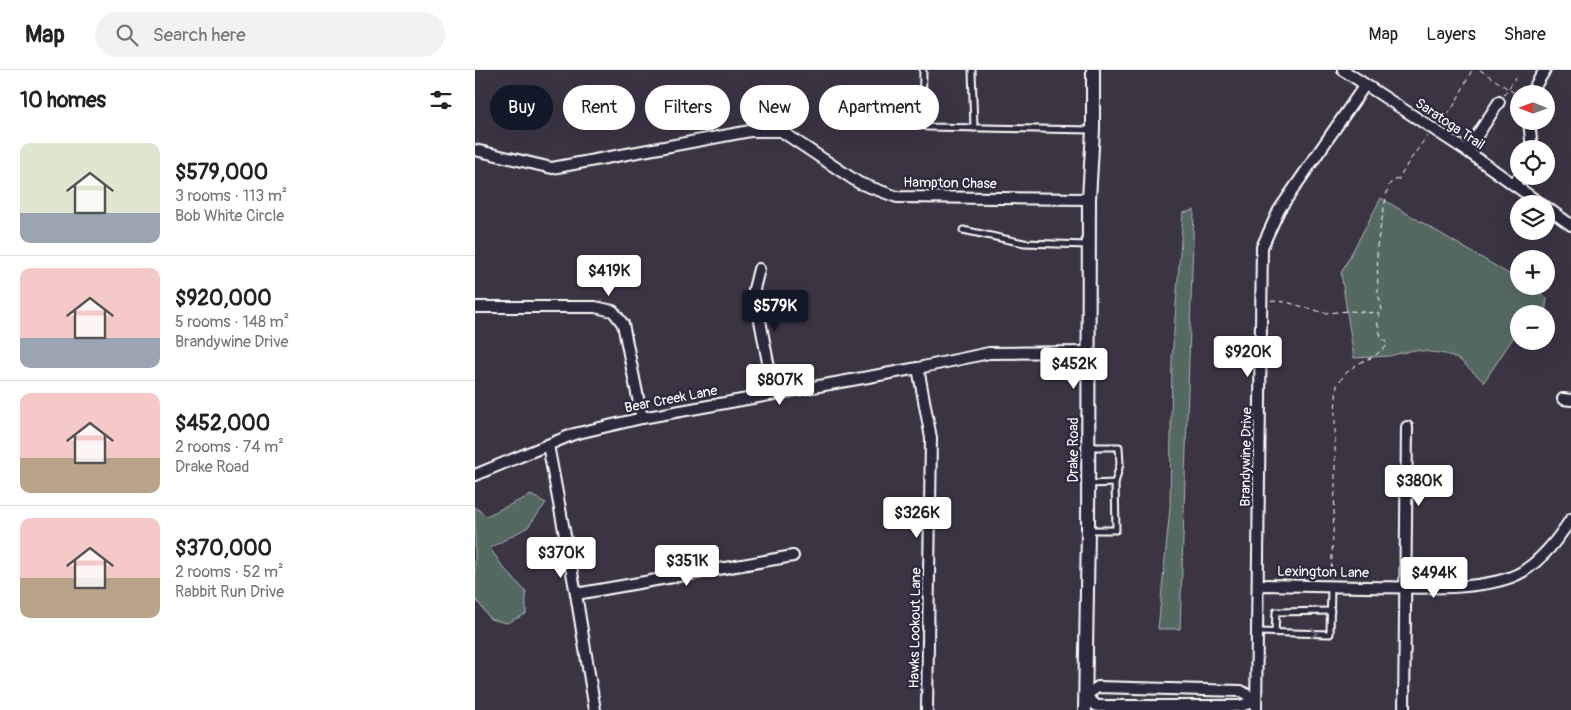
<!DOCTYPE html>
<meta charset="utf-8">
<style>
body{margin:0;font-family:Pangolin,sans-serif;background:#f2f2f2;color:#222;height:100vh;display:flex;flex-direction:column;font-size:19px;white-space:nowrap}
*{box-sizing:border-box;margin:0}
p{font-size:16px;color:#767676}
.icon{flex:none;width:28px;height:28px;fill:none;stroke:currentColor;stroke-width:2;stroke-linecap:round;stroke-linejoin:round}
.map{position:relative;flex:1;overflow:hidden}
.side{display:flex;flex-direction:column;background:#fff;width:475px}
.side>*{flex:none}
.hud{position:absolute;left:15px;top:15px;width:475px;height:45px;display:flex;gap:10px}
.needle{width:32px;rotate:271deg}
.tools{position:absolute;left:1035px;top:15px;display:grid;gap:10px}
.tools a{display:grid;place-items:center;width:45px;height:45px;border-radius:50%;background:#fff;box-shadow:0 5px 20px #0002;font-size:25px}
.price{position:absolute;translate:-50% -42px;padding:0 11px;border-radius:5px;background:#fff;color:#222;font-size:16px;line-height:32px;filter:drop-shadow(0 1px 2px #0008)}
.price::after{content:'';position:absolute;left:50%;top:30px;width:15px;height:11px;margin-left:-8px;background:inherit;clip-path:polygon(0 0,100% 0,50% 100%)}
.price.active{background:#111827;color:#fff}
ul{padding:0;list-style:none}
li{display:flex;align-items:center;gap:15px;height:125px;padding:0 20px}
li+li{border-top:1px solid #e0e0e0}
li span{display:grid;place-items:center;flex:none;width:140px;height:100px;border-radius:10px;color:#555}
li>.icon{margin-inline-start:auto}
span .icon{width:60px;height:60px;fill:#fffc;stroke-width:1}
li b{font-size:21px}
h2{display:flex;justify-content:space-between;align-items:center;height:60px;padding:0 20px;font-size:21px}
.pill{padding:0 18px;border-radius:22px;background:#fff;box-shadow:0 5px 20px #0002;font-size:18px;line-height:45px}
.pill.active{background:#111827;color:#fff}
header{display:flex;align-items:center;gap:30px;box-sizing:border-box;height:70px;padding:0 25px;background:#fff;border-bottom:1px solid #e0e0e0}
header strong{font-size:24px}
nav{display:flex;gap:28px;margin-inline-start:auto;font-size:18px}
.search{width:350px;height:45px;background:#f2f2f2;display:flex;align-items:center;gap:12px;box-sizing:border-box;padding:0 18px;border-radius:28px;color:#767676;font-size:19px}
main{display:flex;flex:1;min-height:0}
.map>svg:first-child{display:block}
.green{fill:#546964;stroke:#aab4b2}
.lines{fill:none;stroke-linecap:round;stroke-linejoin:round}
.service-casing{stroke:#fff;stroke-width:9}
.minor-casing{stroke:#fff;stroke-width:14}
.tertiary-casing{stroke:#fff;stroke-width:16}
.path{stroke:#fff;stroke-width:1;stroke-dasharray:5 4;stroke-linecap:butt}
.service{stroke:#2f2a3d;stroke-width:5}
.minor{stroke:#2f2a3d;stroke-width:10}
.tertiary{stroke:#2f2a3d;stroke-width:12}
.oneway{stroke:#6d6a77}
.labels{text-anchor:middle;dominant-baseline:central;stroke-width:5;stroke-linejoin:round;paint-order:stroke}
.street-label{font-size:14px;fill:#fff;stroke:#2f2a3d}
</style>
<header>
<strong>Map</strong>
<div class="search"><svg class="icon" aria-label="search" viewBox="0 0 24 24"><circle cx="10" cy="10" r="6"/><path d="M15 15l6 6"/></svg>Search here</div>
<nav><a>Map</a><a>Layers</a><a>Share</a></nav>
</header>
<main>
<section class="side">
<h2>10 homes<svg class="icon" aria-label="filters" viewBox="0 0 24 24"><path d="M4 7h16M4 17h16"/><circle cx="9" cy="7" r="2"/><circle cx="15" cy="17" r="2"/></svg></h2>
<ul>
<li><span style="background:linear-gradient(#dfe7d0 70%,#9aa5b1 0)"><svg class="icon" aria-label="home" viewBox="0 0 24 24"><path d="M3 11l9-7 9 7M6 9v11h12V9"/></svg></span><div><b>$579,000</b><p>3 rooms · 113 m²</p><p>Bob White Circle</p></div></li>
<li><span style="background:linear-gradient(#f6c9c9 70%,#9aa5b1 0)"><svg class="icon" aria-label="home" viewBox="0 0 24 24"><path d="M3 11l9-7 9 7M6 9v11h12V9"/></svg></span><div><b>$920,000</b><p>5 rooms · 148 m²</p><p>Brandywine Drive</p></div></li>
<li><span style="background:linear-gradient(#f6c9c9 65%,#b9a48a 0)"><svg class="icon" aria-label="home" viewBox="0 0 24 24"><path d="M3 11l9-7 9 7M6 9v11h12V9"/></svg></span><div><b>$452,000</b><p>2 rooms · 74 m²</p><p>Drake Road</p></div></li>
<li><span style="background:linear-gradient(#f6c9c9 60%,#b9a48a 0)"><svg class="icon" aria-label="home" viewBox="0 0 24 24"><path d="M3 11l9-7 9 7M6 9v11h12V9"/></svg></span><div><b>$370,000</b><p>2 rooms · 52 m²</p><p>Rabbit Run Drive</p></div></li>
</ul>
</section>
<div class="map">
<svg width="1096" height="640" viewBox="0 0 1096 640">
<rect width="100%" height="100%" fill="#3b3443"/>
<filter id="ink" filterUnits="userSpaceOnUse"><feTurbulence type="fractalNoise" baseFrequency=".02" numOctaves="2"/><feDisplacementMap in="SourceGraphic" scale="10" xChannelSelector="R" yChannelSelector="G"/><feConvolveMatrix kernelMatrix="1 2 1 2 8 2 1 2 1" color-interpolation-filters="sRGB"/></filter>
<g filter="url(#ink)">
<!-- green -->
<g class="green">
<path d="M906,128L1044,210V216H1053L1072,228L1070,244H1044V259L1009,312L985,290L971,284L939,280L914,286L879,288L866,203Z"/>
<path d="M719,140L705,559H683L695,438L697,288L708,143Z"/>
<path d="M56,425L71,433L53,457L15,478L28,497L51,522V544L32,553L15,549L0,528V437L11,446Z"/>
</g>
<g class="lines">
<!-- service casing -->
<g class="service-casing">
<g id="service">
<path d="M448,0L447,54L452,57L617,60"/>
<path d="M497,0L499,58"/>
<path d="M488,160L549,173L613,175"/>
<path d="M614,377H644L645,394L640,413"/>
<path d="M613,414L640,413L641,460H614"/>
<path d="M782,562L855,564L856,516"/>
<path d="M800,562L801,542L856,541"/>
</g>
</g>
<!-- minor casing -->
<g class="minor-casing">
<g id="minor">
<path d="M868,0L992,81L1066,134"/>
<path d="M1057,24V21L1070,0"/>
<path d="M1054,51L1057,79"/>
<path d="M0,80L77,98L275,61H306L384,113L422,127L614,129"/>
<path d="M992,81L1024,32"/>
<path d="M1038,114L1045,106"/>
<path d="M1071,137L1096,155"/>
<path d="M284,199L279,219L299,324"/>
<path d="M0,237H120L138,241L148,254L167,348"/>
<path d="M443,298L456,368L452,640"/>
<path d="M1088,329L1096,330"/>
<path d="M73,375L101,524L120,640"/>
<path d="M0,405L99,364L167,348L443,298L514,283L613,282"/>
<path d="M783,515C819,516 854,516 890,517C932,517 1011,523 1047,502C1068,489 1083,469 1096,449"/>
<path d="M101,524L318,486"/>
<path d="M623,617L766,621L781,630L766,636H622L610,626Z"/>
<path d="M781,640L787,177L804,140L890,15"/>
<path d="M929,640L932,357"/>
</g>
</g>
<!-- tertiary casing -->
<g class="tertiary-casing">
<path id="tertiary" d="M610,640L613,460L614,129L618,60V0"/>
</g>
<!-- path -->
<g class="path">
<path d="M1005,0L1044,26"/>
<path d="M1029,25L1041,7"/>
<path d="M967,52L980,34L997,0"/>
<path d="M796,231L811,232L850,243L875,241L901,243L905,244"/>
<path d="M856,508L860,420V341L862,315L870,304L882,294L898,287L911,277L912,273L906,267L902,251L907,240L903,223L902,176L913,117L917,111L924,109L933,93L952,66"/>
</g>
<!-- service -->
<use href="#service" class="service"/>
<!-- minor -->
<use href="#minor" class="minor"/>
<!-- tertiary -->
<use href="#tertiary" class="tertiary"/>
</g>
<!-- one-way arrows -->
<defs><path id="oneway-chevron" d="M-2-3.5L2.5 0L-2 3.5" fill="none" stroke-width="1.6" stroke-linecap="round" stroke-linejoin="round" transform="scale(1.25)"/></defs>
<use class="oneway" href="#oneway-chevron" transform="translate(839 563) rotate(2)"/>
</g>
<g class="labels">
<!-- street labels -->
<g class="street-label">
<text transform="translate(975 54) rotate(34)">Saratoga Trail</text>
<text transform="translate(475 113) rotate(1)">Hampton Chase</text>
<text transform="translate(196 329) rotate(-11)">Bear Creek Lane</text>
<text transform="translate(598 380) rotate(-90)">Drake Road</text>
<text transform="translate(771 387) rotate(-89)">Brandywine Drive</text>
<text transform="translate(848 502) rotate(1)">Lexington Lane</text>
<text transform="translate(440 558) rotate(-89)">Hawks Lookout Lane</text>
</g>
</g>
</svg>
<div class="tools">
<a><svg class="needle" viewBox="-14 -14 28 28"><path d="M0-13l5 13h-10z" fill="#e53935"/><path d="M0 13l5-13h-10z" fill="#767676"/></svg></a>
<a><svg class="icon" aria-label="locate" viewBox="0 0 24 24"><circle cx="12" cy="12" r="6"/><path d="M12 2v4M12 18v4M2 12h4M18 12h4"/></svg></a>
<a><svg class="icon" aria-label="layers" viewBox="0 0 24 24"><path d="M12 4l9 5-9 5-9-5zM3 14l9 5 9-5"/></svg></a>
<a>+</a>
<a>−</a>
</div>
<b class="price" style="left:134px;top:227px">$419K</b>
<b class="price active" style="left:300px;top:262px">$579K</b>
<b class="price" style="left:773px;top:308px">$920K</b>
<b class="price" style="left:599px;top:320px">$452K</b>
<b class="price" style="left:305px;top:336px">$807K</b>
<b class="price" style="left:944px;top:437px">$380K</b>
<b class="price" style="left:442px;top:469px">$326K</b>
<b class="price" style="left:86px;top:509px">$370K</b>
<b class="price" style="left:212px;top:517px">$351K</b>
<b class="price" style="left:959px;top:529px">$494K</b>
<div class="hud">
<a class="pill active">Buy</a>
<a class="pill">Rent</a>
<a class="pill">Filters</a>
<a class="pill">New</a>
<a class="pill">Apartment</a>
</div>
</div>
</main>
